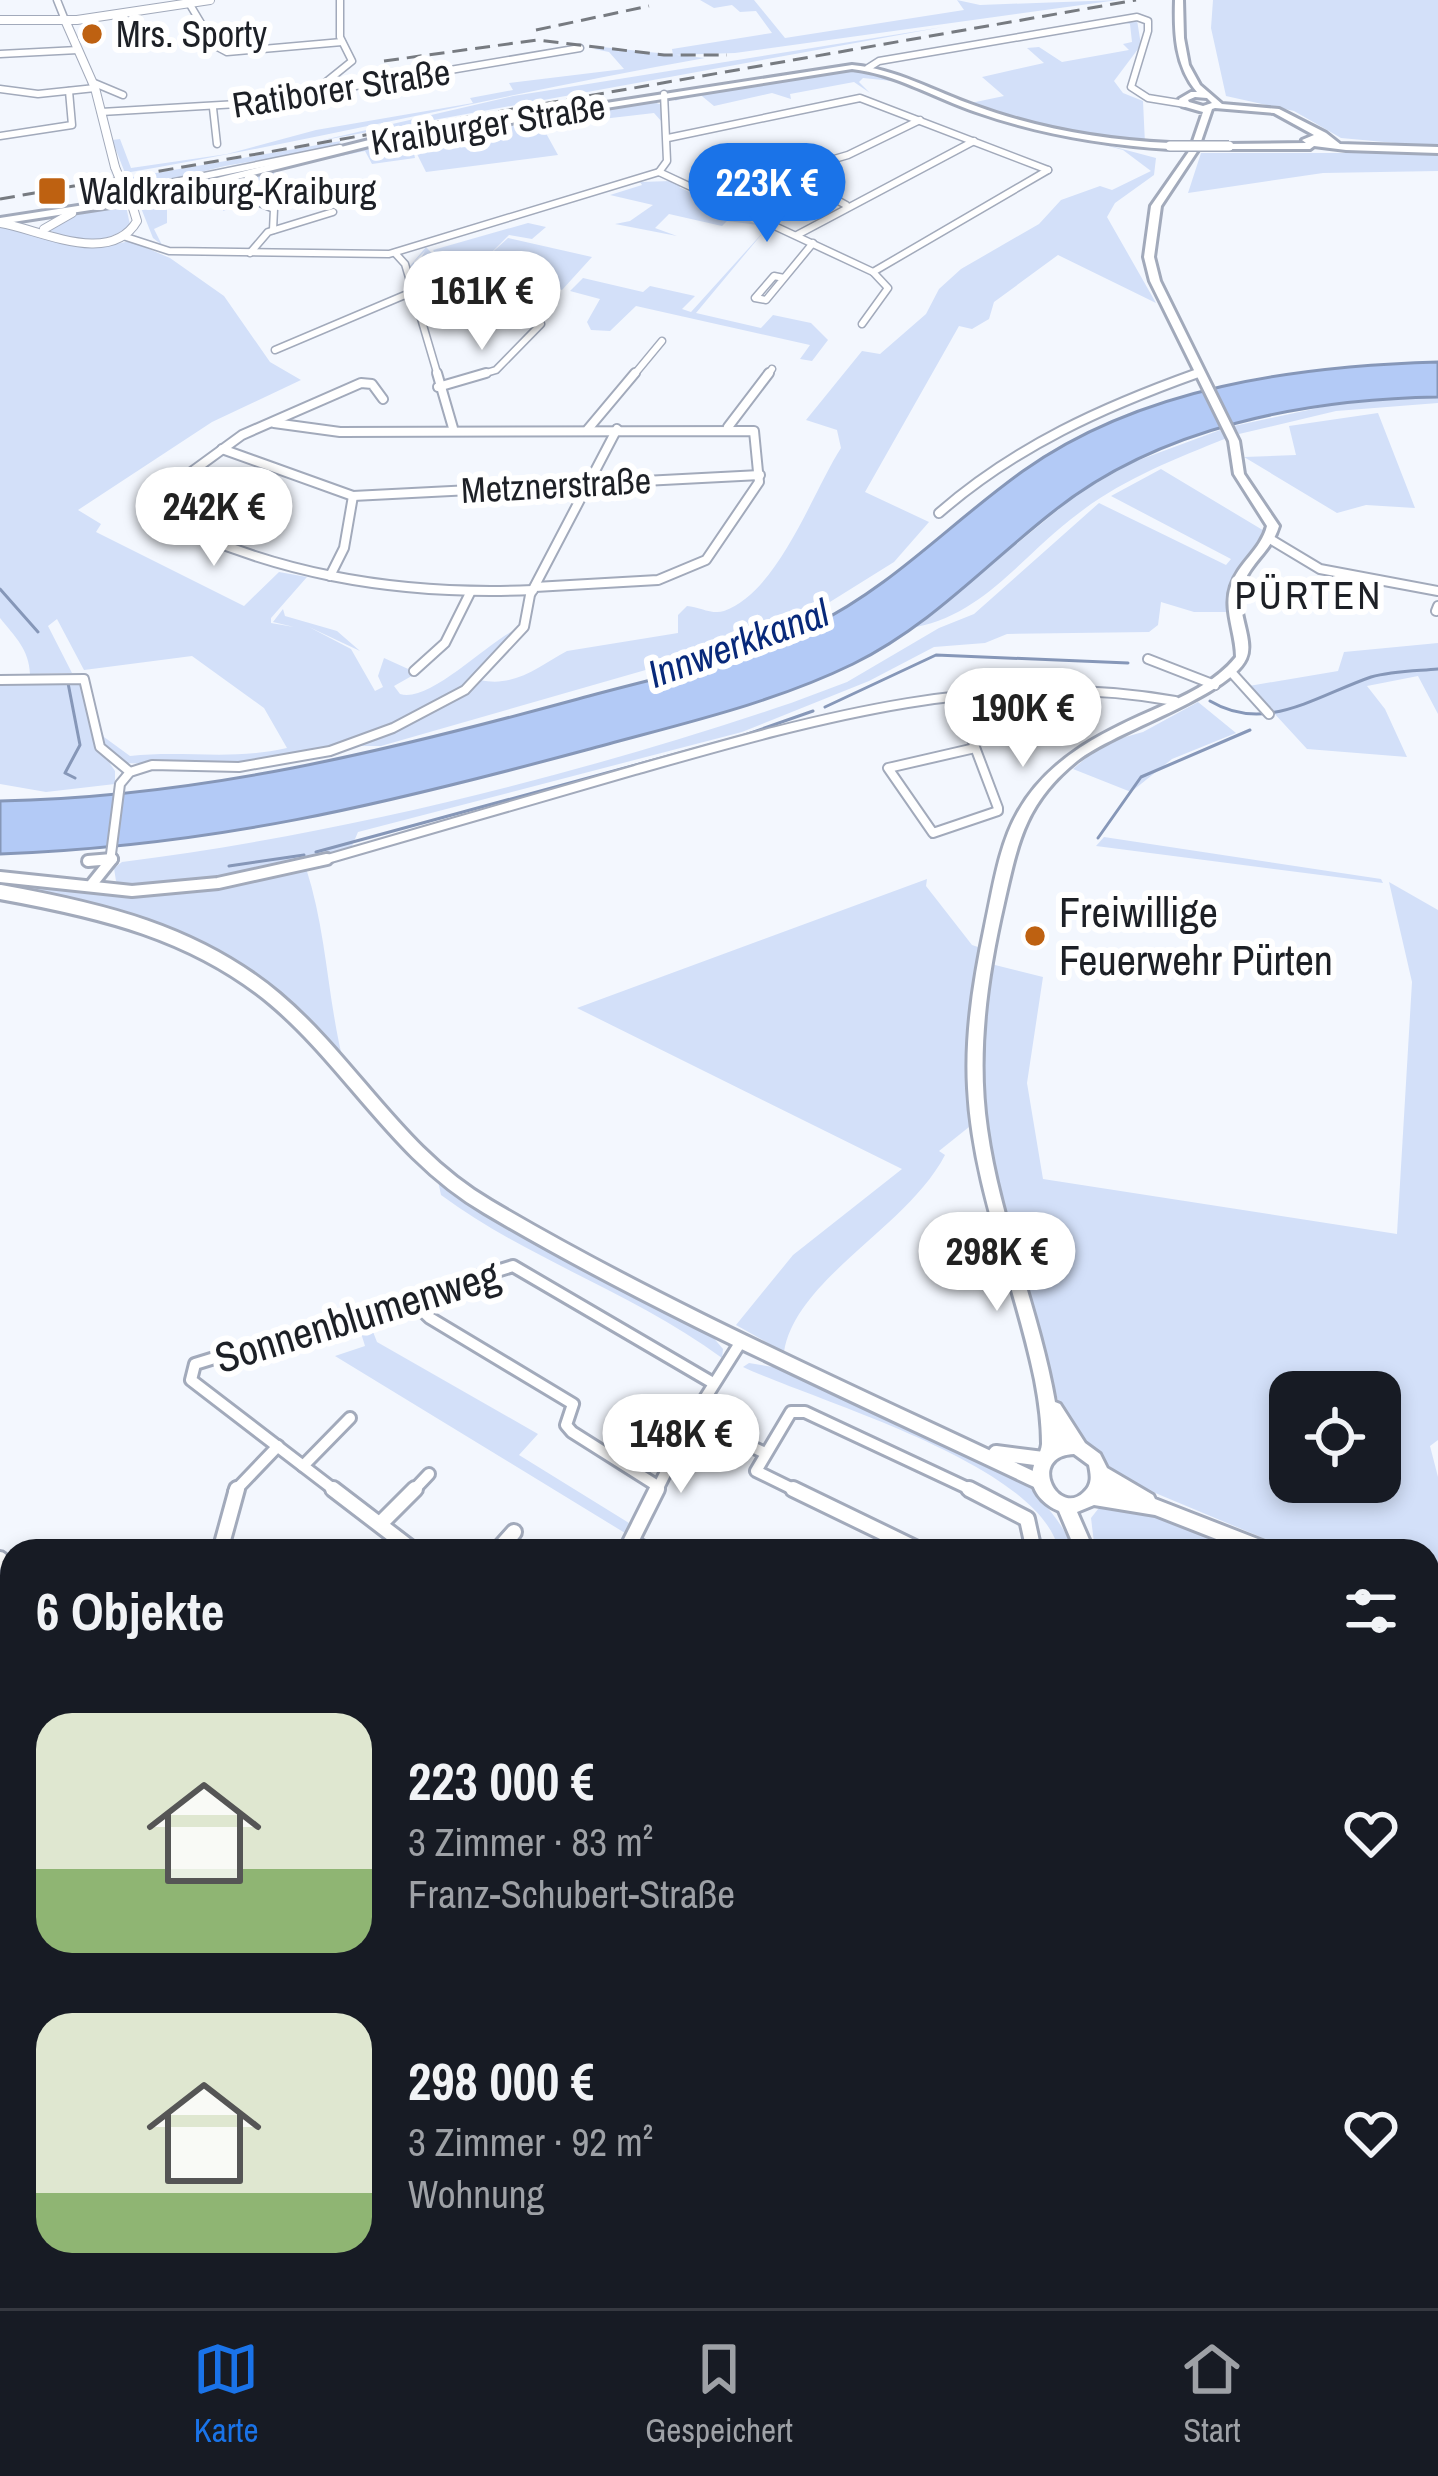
<!DOCTYPE html>
<html lang="de">
<meta charset="utf-8">
<style>
body{margin:0;font-family:"Archivo Narrow",sans-serif;background:#242831;color:#f1f3f6;height:100vh;display:flex;flex-direction:column;font-size:45px;white-space:nowrap}
*{box-sizing:border-box;margin:0}
p{font-size:39px;color:#9ea1a6}
.icon{flex:none;width:66px;height:66px;fill:none;stroke:currentColor;stroke-width:2;stroke-linecap:round;stroke-linejoin:round}
.map{position:relative;flex:1;overflow:hidden}
.sheet{position:absolute;left:0px;top:1539px;width:1440px;height:771px;display:flex;flex-direction:column;background:#171b24;border-radius:36px 36px 0 0;box-shadow:0 6px 18px #0003}
.sheet>*{flex:none}
.fabs{position:absolute;left:1269px;top:1371px;display:grid;gap:24px}
.fabs a{display:grid;place-items:center;width:132px;height:132px;border-radius:24px;background:#171b24;box-shadow:0 6px 18px #0003;font-size:60px}
.price{position:absolute;translate:-50% -102px;padding:0 27px;border-radius:42px;background:#fff;color:#222;font-size:39px;line-height:78px;filter:drop-shadow(0 3px 6px #0008)}
.price::after{content:'';position:absolute;left:50%;top:72px;width:36px;height:27px;margin-left:-18px;background:inherit;clip-path:polygon(0 0,100% 0,50% 100%)}
.price.current{background:#1a73e8;color:#fff}
ul{padding:0;list-style:none}
li{display:flex;align-items:center;gap:36px;height:300px;padding:0 36px}
li span{display:grid;place-items:center;flex:none;width:336px;height:240px;border-radius:36px;color:#555}
li>.icon{margin-inline-start:auto}
span .icon{width:144px;height:144px;fill:#fffc;stroke-width:1}
li b{font-size:51px}
h2{display:flex;justify-content:space-between;align-items:center;height:144px;padding:0 36px;font-size:51px}
.tab-bar{display:flex;justify-content:space-around;align-items:center;height:168px;border-top:3px solid #363941;background:#171b24;font-size:33px;color:#9ea1a6}
.tab-bar a{display:grid;justify-items:center;gap:6px}
.tab-bar .current{color:#1a73e8}
.map>svg:first-child{display:block}
.green{fill:#d3e0f9;fill-rule:evenodd}
.water{fill:#b3caf6;stroke:#8697b8;stroke-width:3}
.lines{fill:none;stroke-linecap:round;stroke-linejoin:round}
.stream{stroke:#8697b8;stroke-width:3}
.minor-far3-casing{stroke:#a2aabb;stroke-width:9}
.minor-far2-casing{stroke:#a2aabb;stroke-width:12}
.minor-far1-casing{stroke:#a2aabb;stroke-width:16}
.minor-casing{stroke:#a2aabb;stroke-width:20}
.tertiary-far1-casing{stroke:#a2aabb;stroke-width:10}
.tertiary-casing{stroke:#a2aabb;stroke-width:20}
.secondary-casing{stroke:#a2aabb;stroke-width:6}
.minor-far3{stroke:#fff;stroke-width:6}
.minor-far2{stroke:#fff;stroke-width:8}
.minor-far1{stroke:#fff;stroke-width:10}
.minor{stroke:#fff;stroke-width:14}
.tertiary-far1{stroke:#fff;stroke-width:8}
.tertiary{stroke:#fff;stroke-width:14}
.secondary{fill:#fff;fill-rule:evenodd}
.rail{stroke:#777b81;stroke-width:3;stroke-dasharray:15 8;stroke-linecap:butt}
.tertiary-bridge-casing{stroke:#a2aabb;stroke-width:10;stroke-linecap:butt}
.secondary-bridge-casing{stroke:#a2aabb;stroke-width:12;stroke-linecap:butt}
.tertiary-bridge{stroke:#fff;stroke-width:8}
.secondary-bridge{stroke:#fff;stroke-width:9}
.poi-dot{fill:#be6111;stroke:#fff;stroke-width:4.5}
.labels{text-anchor:middle;dominant-baseline:central;stroke-width:12;stroke-linejoin:round;paint-order:stroke}
.far-poi-label{font-size:36px;fill:#1d2026;stroke:#fff;text-anchor:start}
.far-street-label{font-size:36px;fill:#1d2026;stroke:#fff}
.far-quarter-label{font-size:39px;letter-spacing:3px;fill:#1d2026;stroke:#fff}
.far-water-label{font-size:39px;font-style:italic;fill:#08297a;stroke:#fff}
.poi-label{font-size:42px;fill:#1d2026;stroke:#fff;text-anchor:start}
.street-label{font-size:42px;fill:#1d2026;stroke:#fff}
</style>
<div class="map">
<svg width="1438" height="2308" viewBox="0 0 1438 2308">
<rect width="100%" height="100%" fill="#f3f7fe"/>
<!-- green -->
<g class="green">
<path d="M700,0H754L785,38L964,10L957,0L980,5L1118,0L735,53L673,55L672,49L772,33L756,11L740,12L732,5L714,8Z"/>
<path d="M1213,0H1438V147L1341,138L1294,111L1226,96L1211,28Z"/>
<path d="M1120,20H1137L1141,45L1114,81L1123,93L1143,101L1145,144L1111,142L966,104L1004,96L982,77L1044,63L1027,48L1039,47L1062,62L1129,50L1123,44L1132,42L1130,24L1122,22L1046,34Z"/>
<path d="M943,27L319,141L513,96Z"/>
<path d="M602,47L705,58C511,92 320,140 125,173L112,140L120,139L131,168L227,154L316,130L473,103L470,98L513,90L509,83L624,69L609,52L594,49Z"/>
<path d="M842,70H868L902,82L863,78L859,82L870,93L854,82L790,94L791,99L772,93L714,106L697,92L675,101L678,95Z"/>
<path d="M646,99L662,105V122L654,113L542,126L558,155L426,172L412,144L415,158L372,164L365,151L331,158L374,143Z"/>
<path d="M960,106L1156,158L1154,175L1115,203L1107,217L1156,303L1058,255L994,302L989,319L972,329L959,326L865,492L929,522L894,562L785,630L381,746H358L442,708L480,680C516,688 540,665 567,651L678,633V615L687,606C699,607 713,615 724,611C779,591 812,493 841,448L837,430L806,420L862,351L880,354L926,314L939,289L961,269L1039,224L1061,200L1100,186L1112,190L1151,171L1123,150Z"/>
<path d="M562,110L225,166L139,187L127,178L341,141L337,146L499,113L503,117Z"/>
<path d="M1201,153H1438V171L1323,173L1188,193Z"/>
<path d="M322,156L325,159L274,171V177L244,184L233,194L249,201L223,211L225,202L205,195L167,203V223L154,229L162,245L153,238L139,203Z"/>
<path d="M671,181L683,185L679,187L758,225L727,221L722,226L669,214L655,228L677,236L615,224L630,221L653,205L610,195L642,185L640,182Z"/>
<path d="M126,206L130,225C107,245 71,244 48,229L65,217Z"/>
<path d="M528,223L546,227L532,239L509,235L485,259L508,238L592,257L562,290L441,262L478,267L483,261L448,253L440,260L433,250Z"/>
<path d="M0,225L69,244L102,247L130,241L170,258L224,296L270,362L301,380L212,422L78,510L101,524L96,532L244,606L279,572L307,577L271,618V623L294,627L273,622L283,609L285,616L337,631L360,651L309,627L351,649L375,691L383,687L378,676L384,658L417,673L394,686L400,694C430,704 491,638 521,627L461,689L380,731L292,756L230,766L121,763L102,747L97,719L104,737L130,756C185,750 230,761 287,748L264,708L192,656L84,670L57,619L48,626L72,673L30,674C29,649 15,637 0,618Z"/>
<path d="M766,229L696,313L761,328L773,315L811,323L828,340L812,361L800,359L810,345L636,306L610,331L591,330L587,322L600,299L570,291L583,278L643,292L650,286L695,296L682,309L691,312Z"/>
<path d="M426,247L442,264L546,289L526,315L456,300L428,303L417,265L425,251L414,262L427,316L410,266Z"/>
<path d="M1438,397V403L1336,411L1239,434L1234,426L1341,403Z"/>
<path d="M1378,413L1415,508L1366,505L1337,513L1244,457L1296,455L1289,426Z"/>
<path d="M1220,430L1227,438C1175,459 1123,479 1079,513C1023,554 986,613 916,627L1076,495L1131,463Z"/>
<path d="M1161,469L1266,532L1233,575L1227,612H1194L1161,602L1158,625L1149,632L1007,634L985,643L934,647L869,681L742,732L358,832L352,846C311,859 148,905 116,881L114,868L122,862C349,833 574,776 791,703L847,682L939,628L974,614L1099,503L1226,565L1231,559L1111,496Z"/>
<path d="M1438,643V714L1418,676L1367,686L1385,709L1407,757L1307,749L1249,686L1338,671L1344,652Z"/>
<path d="M72,678L83,683L92,737L115,771V784L46,792L0,784V681Z"/>
<path d="M1198,702L1236,733L1172,759L1131,792L1073,769L1104,743L1143,732Z"/>
<path d="M1104,837L1381,879L1383,883L1096,846Z"/>
<path d="M306,868C328,936 327,1003 346,1072C239,943 164,911 0,889V880L145,896Z"/>
<path d="M927,879L926,886L972,945L981,948L966,1049L969,1127L939,1151L945,1155C907,1228 796,1278 784,1352L736,1325L793,1255L902,1169L577,1008Z"/>
<path d="M1389,882L1438,910V1440L1430,1446L1438,1477V1607L1428,1603V1551H1294L1129,1482L1080,1442L1065,1421L1044,1358L989,1158L977,1057L991,964L1043,977L1027,1083L1043,1179L1397,1234L1412,982ZM1290,1392H1380V1482H1290Z"/>
<path d="M438,1181L483,1211L712,1336L723,1349L722,1358C634,1293 527,1259 441,1195Z"/>
<path d="M366,1314L377,1342L538,1434L519,1455L629,1523L625,1533L335,1356L365,1346L356,1317Z"/>
<path d="M749,1363L779,1368L1022,1479C1042,1501 1065,1524 1073,1551H1059C1040,1464 821,1403 743,1367Z"/>
<path d="M1102,1504L1154,1513L1247,1551H1095L1091,1518Z"/>
<path d="M0,1583L12,1595V1932L0,1941Z"/>
<path d="M12,2057V2297L0,2269V2067Z"/>
<path d="M217,2298H484L494,2308H230Z"/>
</g>
<!-- water -->
<path class="water" d="M1438,362V397C1306,399 1159,427 1054,511C986,564 932,625 853,664C769,705 676,725 586,750C382,805 213,846 0,854V801C200,797 387,751 578,699C657,677 738,662 812,626C893,586 950,523 1023,471C1141,387 1297,366 1438,362Z"/>
<g class="lines">
<!-- stream -->
<g class="stream">
<path d="M0,589L38,632"/>
<path d="M68,683L80,745L65,773L75,778"/>
<path d="M1210,701C1265,734 1316,696 1371,677C1392,671 1416,671 1438,669"/>
<path d="M825,707L936,655L1128,663"/>
<path d="M1098,838L1141,777L1250,730"/>
<path d="M316,852L742,736L813,711"/>
<path d="M229,866L304,855"/>
</g>
<!-- minor-far3 casing -->
<g class="minor-far3-casing">
<g id="minor-far3">
<path d="M57,0L65,20"/>
<path d="M189,3L214,45L227,52L342,42"/>
<path d="M0,54L78,50"/>
<path d="M868,68L879,61L1137,17L1148,21V31L1131,87L1148,98L1185,104"/>
<path d="M92,82L123,95"/>
<path d="M0,89L38,94L95,88"/>
<path d="M316,90L352,61L340,37V0"/>
<path d="M213,108L217,144"/>
<path d="M101,112L255,103L580,48"/>
<path d="M0,136L72,125L69,91"/>
<path d="M668,138L860,98L1048,170"/>
<path d="M784,171L846,205"/>
<path d="M659,172L873,272L888,288L862,324"/>
<path d="M659,172L667,161L664,94"/>
<path d="M769,174L750,161L791,150L814,164"/>
<path d="M126,192L340,148"/>
<path d="M711,195L848,155L920,120"/>
<path d="M248,198L274,209L273,230"/>
<path d="M797,235L974,141"/>
<path d="M123,236L169,251L389,254L659,172"/>
<path d="M250,253L268,232L333,212"/>
<path d="M395,253L405,264L438,376"/>
<path d="M873,272L1048,170"/>
<path d="M784,278L774,276L755,298L766,300L813,243"/>
<path d="M275,350L412,292"/>
<path d="M476,376L496,370L541,324L538,316"/>
<path d="M633,376L662,341"/>
<path d="M767,376L772,369"/>
<path d="M1190,376L1198,373"/>
</g>
</g>
<!-- minor-far2 casing -->
<g class="minor-far2-casing">
<g id="minor-far2">
<path d="M437,373L453,428"/>
<path d="M438,387L486,373"/>
<path d="M383,399L372,384L361,383L242,435L142,508C265,574 395,596 533,590"/>
<path d="M274,423L340,432L754,431L759,482L706,560L658,580L535,587"/>
<path d="M728,427L769,373"/>
<path d="M588,429L635,373"/>
<path d="M222,449L353,496L760,475"/>
<path d="M939,513C1016,446 1103,407 1198,373"/>
<path d="M1270,539L1320,569L1438,591"/>
<path d="M330,576L344,548L353,496"/>
<path d="M1436,611L1438,606"/>
<path d="M1148,659L1215,685"/>
<path d="M414,671L445,643L470,593"/>
<path d="M1232,673L1269,714"/>
<path d="M0,680L84,679L100,747L130,772"/>
<path d="M956,697L998,808V811L933,833L888,768L975,748"/>
<path d="M88,861L112,859"/>
<path d="M110,862L120,784L130,772L152,765L239,767L330,751L393,728L465,690L524,627L530,595L617,429"/>
<path d="M317,862C423,831 529,801 635,770C811,720 991,667 1175,701"/>
</g>
</g>
<!-- minor-far1 casing -->
<g class="minor-far1-casing">
<g id="minor-far1">
<path d="M88,861L112,859"/>
<path d="M0,877L132,891L218,883L327,859"/>
<path d="M92,884L112,859"/>
<path d="M411,1300L430,1318L573,1404L566,1425L572,1432L659,1487"/>
<path d="M692,1419L765,1453"/>
<path d="M303,1466L350,1418"/>
<path d="M234,1492L278,1446"/>
<path d="M337,1492L191,1380L195,1364L513,1266L713,1383"/>
<path d="M412,1492L429,1474"/>
<path d="M656,1492L692,1419L742,1340"/>
<path d="M799,1492L756,1471L791,1412H805L976,1492"/>
</g>
</g>
<!-- minor casing -->
<g class="minor-casing">
<g id="minor">
<path d="M333,1489L414,1551"/>
<path d="M793,1489L921,1551"/>
<path d="M969,1489L1027,1519L1034,1551"/>
<path d="M380,1524L415,1489"/>
<path d="M631,1543L648,1551"/>
<path d="M220,1551L237,1489"/>
<path d="M497,1551L514,1532"/>
<path d="M626,1551L657,1489"/>
<path d="M0,1559L12,1571"/>
<path d="M493,2298L502,2308"/>
<path d="M860,2298L875,2308"/>
<path d="M318,2308L322,2298"/>
<path d="M975,2308L977,2298"/>
</g>
</g>
<!-- tertiary-far1 casing -->
<g class="tertiary-far1-casing">
<g id="tertiary-far1">
<path d="M0,20H77L210,0"/>
<path d="M65,20L95,88L115,167"/>
<path d="M0,223C39,229 110,267 137,221L133,208"/>
<path d="M44,229L72,213"/>
</g>
</g>
<!-- tertiary casing -->
<g class="tertiary-casing">
<g id="tertiary">
<path d="M0,892C100,910 195,932 275,999C352,1064 398,1155 488,1207C664,1311 855,1394 1040,1482"/>
<path d="M996,1453L1043,1459"/>
</g>
</g>
<!-- secondary casing -->
<g class="secondary-casing">
<g id="secondary">
<path d="M1175,0H1183L1184,38L1189,65L1200,85L1222,104L1279,109L1326,133L1340,144L1438,147V153L1346,150L1314,146L1310,149H1229L1226,148V144L1306,143L1302,140L1314,135L1274,113L1215,108L1212,109L1198,150L1161,206L1154,257L1160,281L1239,441L1244,474L1279,526C1272,551 1248,564 1242,588C1235,611 1255,640 1246,659C1229,696 1115,731 1077,761C1025,803 1018,842 1004,903C987,977 976,1053 987,1129C1000,1222 1039,1310 1055,1402L1060,1404L1085,1443L1100,1454L1107,1468L1153,1495L1155,1499L1273,1545L1276,1551H1247L1155,1515L1094,1505L1077,1512L1094,1551H1076L1059,1511C1042,1504 1028,1488 1033,1469C1035,1459 1041,1454 1042,1444C1042,1422 1039,1401 1035,1380C1015,1282 973,1189 968,1088C965,1033 974,979 985,926C993,889 999,845 1018,812C1047,760 1100,733 1153,710C1184,696 1215,683 1236,657C1236,633 1223,609 1231,586C1238,563 1261,550 1267,526L1234,474L1229,441L1150,281L1144,257L1151,206L1190,150L1203,112L1182,106L1179,99L1191,92H1197C1175,66 1174,33 1175,0ZM1195,97L1207,98L1212,103L1203,106L1189,102L1188,100ZM1074,1454L1089,1465C1091,1475 1093,1484 1084,1492C1058,1518 1026,1456 1074,1454Z"/>
<path d="M852,65C897,69 935,92 976,106C1039,129 1104,140 1170,143L1174,146L1170,149C1104,145 1039,134 976,112C935,98 896,74 852,69L373,145L149,201L0,224V218L149,195L373,139Z"/>
<path d="M1428,1604L1438,1608V1624L1428,1620Z"/>
<path d="M1128,2298H1150L1149,2308H1127Z"/>
</g>
</g>
<!-- minor-far3 -->
<use href="#minor-far3" class="minor-far3"/>
<!-- minor-far2 -->
<use href="#minor-far2" class="minor-far2"/>
<!-- minor-far1 -->
<use href="#minor-far1" class="minor-far1"/>
<!-- minor -->
<use href="#minor" class="minor"/>
<!-- tertiary-far1 -->
<use href="#tertiary-far1" class="tertiary-far1"/>
<!-- tertiary -->
<use href="#tertiary" class="tertiary"/>
<!-- secondary -->
<use href="#secondary" class="secondary"/>
<!-- rail -->
<g class="rail">
<path d="M536,30L649,6"/>
<path d="M384,61L537,40L664,55H727"/>
<path d="M0,199L1136,0"/>
</g>
<!-- tertiary-bridge casing -->
<g class="tertiary-bridge-casing">
<g id="tertiary-bridge">
<path d="M115,167L121,182"/>
<path d="M128,197L133,208"/>
</g>
</g>
<!-- secondary-bridge casing -->
<g class="secondary-bridge-casing">
<path id="secondary-bridge" d="M1170,146H1229"/>
</g>
<!-- tertiary-bridge -->
<use href="#tertiary-bridge" class="tertiary-bridge"/>
<!-- secondary-bridge -->
<use href="#secondary-bridge" class="secondary-bridge"/>
</g>
<!-- markers -->
<g class="poi-dot">
<circle cx="92" cy="34" r="12"/>
<rect x="37" y="176" width="30" height="30" rx="6"/>
<circle cx="1035" cy="936" r="12"/>
</g>
<g class="labels">
<!-- far-poi labels -->
<g class="far-poi-label">
<text x="116" y="34">Mrs. Sporty</text>
<text x="79" y="191">Waldkraiburg-Kraiburg</text>
</g>
<!-- far-street labels -->
<g class="far-street-label">
<text transform="translate(341 88) rotate(-9)">Ratiborer Straße</text>
<text transform="translate(488 124) rotate(-9)">Kraiburger Straße</text>
<text transform="translate(556 485) rotate(-3)">Metznerstraße</text>
</g>
<!-- far-quarter labels -->
<g class="far-quarter-label">
<text x="1309" y="595">PÜRTEN</text>
</g>
<!-- far-water labels -->
<g class="far-water-label">
<text transform="translate(738 643) rotate(-20)">Innwerkkanal</text>
</g>
<!-- poi labels -->
<g class="poi-label">
<text x="1059" y="912">Freiwillige<tspan x="1059" dy="48">Feuerwehr Pürten</tspan></text>
</g>
<!-- street labels -->
<g class="street-label">
<text transform="translate(357 1316) rotate(-17)">Sonnenblumenweg</text>
</g>
</g>
</svg>
<div class="fabs">
<a><svg class="icon" aria-label="locate" viewBox="0 0 24 24"><circle cx="12" cy="12" r="6"/><path d="M12 2v4M12 18v4M2 12h4M18 12h4"/></svg></a>
</div>
<b class="price current" style="left:767px;top:245px">223K €</b>
<b class="price" style="left:482px;top:353px">161K €</b>
<b class="price" style="left:214px;top:569px">242K €</b>
<b class="price" style="left:1023px;top:770px">190K €</b>
<b class="price" style="left:997px;top:1314px">298K €</b>
<b class="price" style="left:681px;top:1496px">148K €</b>
<section class="sheet">
<h2>6 Objekte<svg class="icon" aria-label="filters" viewBox="0 0 24 24"><path d="M4 7h16M4 17h16"/><circle cx="9" cy="7" r="2"/><circle cx="15" cy="17" r="2"/></svg></h2>
<ul>
<li><span style="background:linear-gradient(#dfe7d0 65%,#8fb573 0)"><svg class="icon" aria-label="home" viewBox="0 0 24 24"><path d="M3 11l9-7 9 7M6 9v11h12V9"/></svg></span><div><b>223 000 €</b><p>3 Zimmer · 83 m²</p><p>Franz-Schubert-Straße</p></div><svg class="icon" aria-label="heart" viewBox="0 0 24 24"><path d="M12 20l-8-8c-3-5 5-10 8-4 3-6 11-1 8 4z"/></svg></li>
<li><span style="background:linear-gradient(#dfe7d0 75%,#8fb573 0)"><svg class="icon" aria-label="home" viewBox="0 0 24 24"><path d="M3 11l9-7 9 7M6 9v11h12V9"/></svg></span><div><b>298 000 €</b><p>3 Zimmer · 92 m²</p><p>Wohnung</p></div><svg class="icon" aria-label="heart" viewBox="0 0 24 24"><path d="M12 20l-8-8c-3-5 5-10 8-4 3-6 11-1 8 4z"/></svg></li>
</ul>
</section>
</div>
<nav class="tab-bar">
<a class="current"><svg class="icon" aria-label="map" viewBox="0 0 24 24"><path d="M3 6l6-2 6 2 6-2v14l-6 2-6-2-6 2zM9 4v14M15 6v14"/></svg>Karte</a>
<a><svg class="icon" aria-label="saved" viewBox="0 0 24 24"><path d="M7 4h10v16l-5-4-5 4z"/></svg>Gespeichert</a>
<a><svg class="icon" aria-label="home" viewBox="0 0 24 24"><path d="M3 11l9-7 9 7M6 9v11h12V9"/></svg>Start</a>
</nav>
